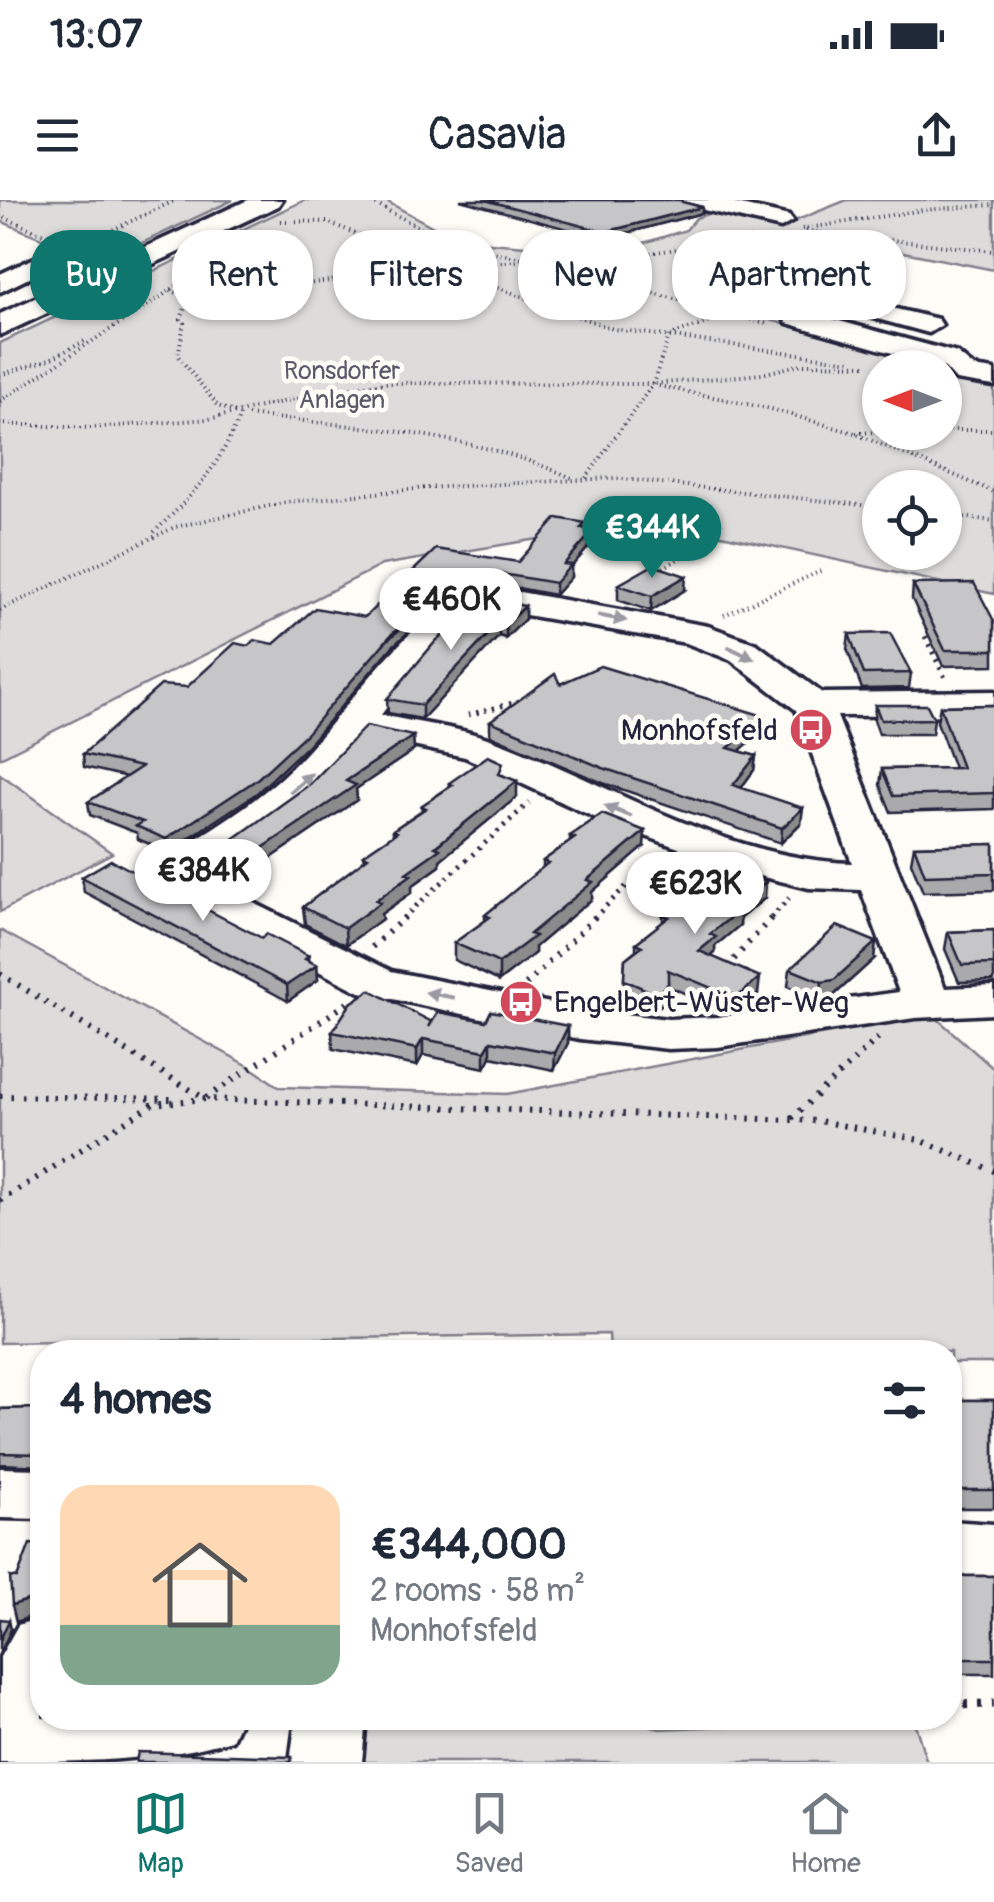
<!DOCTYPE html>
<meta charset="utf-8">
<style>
body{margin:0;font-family:Pangolin,sans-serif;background:#f2f2f3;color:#1f2937;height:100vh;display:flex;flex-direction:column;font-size:38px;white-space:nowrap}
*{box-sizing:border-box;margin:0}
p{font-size:32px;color:#747a83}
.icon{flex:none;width:55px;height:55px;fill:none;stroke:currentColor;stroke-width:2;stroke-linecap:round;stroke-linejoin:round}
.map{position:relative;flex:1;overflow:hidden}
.drawer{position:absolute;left:30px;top:1140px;width:932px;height:390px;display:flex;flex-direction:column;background:#fff;border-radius:40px;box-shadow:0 2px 8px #0004}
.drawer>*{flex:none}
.hud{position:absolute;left:30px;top:30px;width:935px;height:90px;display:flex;gap:20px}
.needle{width:65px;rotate:270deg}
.fabs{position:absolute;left:862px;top:150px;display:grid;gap:20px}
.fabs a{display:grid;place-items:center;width:100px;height:100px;border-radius:50%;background:#fff;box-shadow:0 2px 8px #0004;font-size:50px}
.price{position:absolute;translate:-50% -85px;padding:0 22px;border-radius:35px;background:#fff;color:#222;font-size:32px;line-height:65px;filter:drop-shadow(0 2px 5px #0008)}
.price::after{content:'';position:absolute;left:50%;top:60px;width:30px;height:22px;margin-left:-15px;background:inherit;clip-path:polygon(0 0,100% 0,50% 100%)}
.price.selected{background:#0f766e;color:#fff}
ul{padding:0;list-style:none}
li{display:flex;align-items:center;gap:30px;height:250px;padding:0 30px}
li span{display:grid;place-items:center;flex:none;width:280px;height:200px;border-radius:30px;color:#555}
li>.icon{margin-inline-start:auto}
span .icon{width:120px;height:120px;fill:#fffc;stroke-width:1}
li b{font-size:42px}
h2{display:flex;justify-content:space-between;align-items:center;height:120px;padding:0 30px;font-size:42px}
.chip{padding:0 35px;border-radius:40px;background:#fff;box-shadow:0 2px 8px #0004;font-size:35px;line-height:90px}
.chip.selected{background:#0f766e;color:#fff}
.status{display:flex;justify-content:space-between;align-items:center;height:70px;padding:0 50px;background:#fff;direction:ltr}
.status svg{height:28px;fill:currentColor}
header{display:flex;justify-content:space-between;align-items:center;height:130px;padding:0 30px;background:#fff;font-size:45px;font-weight:600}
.menu{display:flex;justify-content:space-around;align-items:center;height:140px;border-top:2px solid #e0e1e3;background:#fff;font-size:28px;color:#747a83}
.menu a{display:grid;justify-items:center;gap:5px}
.menu .selected{color:#0f766e}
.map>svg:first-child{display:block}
.green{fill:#dddcdb;stroke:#807f8b;stroke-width:2.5;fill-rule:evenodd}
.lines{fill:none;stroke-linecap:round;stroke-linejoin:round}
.minor-casing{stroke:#22223b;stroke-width:7}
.major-casing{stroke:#22223b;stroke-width:7}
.path-far3{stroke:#22223b;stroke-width:4;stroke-dasharray:1 4;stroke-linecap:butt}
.path-far2{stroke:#22223b;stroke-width:5;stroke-dasharray:2.5 6;stroke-linecap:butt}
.path-far1{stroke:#22223b;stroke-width:6;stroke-dasharray:2.5 8;stroke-linecap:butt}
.path{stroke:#22223b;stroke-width:9;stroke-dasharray:4 10;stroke-linecap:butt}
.minor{fill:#fdfcf7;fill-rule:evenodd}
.major{fill:#fdfcf7;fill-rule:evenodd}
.wall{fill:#aaaaac;stroke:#22223b;stroke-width:2.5}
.shaded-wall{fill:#8b8b8c;stroke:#22223b;stroke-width:2.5}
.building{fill:#c6c6c8;stroke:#22223b;stroke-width:2.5}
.oneway{fill:#9a9aa2}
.labels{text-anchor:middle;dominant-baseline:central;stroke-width:9;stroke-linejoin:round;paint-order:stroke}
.far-park-label{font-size:25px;fill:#5a5a6b;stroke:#fdfcf7}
.poi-label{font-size:30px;fill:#22223b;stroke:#fdfcf7;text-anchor:end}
</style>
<div class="status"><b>13:07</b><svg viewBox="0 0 49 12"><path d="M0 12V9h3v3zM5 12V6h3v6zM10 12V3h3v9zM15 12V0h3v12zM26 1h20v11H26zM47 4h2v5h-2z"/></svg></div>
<header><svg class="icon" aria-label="menu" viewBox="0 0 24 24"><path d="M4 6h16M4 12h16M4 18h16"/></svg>Casavia<svg class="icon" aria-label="share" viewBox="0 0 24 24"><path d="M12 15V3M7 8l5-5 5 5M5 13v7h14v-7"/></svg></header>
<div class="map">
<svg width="994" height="1562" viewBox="0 0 994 1562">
<rect width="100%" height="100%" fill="#fdfcf7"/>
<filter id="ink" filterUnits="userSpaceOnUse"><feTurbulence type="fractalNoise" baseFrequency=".01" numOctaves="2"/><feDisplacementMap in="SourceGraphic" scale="20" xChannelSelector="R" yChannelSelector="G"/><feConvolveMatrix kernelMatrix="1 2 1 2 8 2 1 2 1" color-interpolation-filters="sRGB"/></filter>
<g filter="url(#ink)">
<!-- green -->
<g class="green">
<path d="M0,0H233L68,78L32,73L75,52L0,21Z"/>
<path d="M305,0H384L457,40L592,52L624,49L686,30L696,18L722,9L785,25L847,0H994V70L853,42L741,112L940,167L880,168V232H945V168L994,174V394L652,320L382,365L0,558V143ZM880,288H945V352H880Z"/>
<path d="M0,574L112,653L0,712Z"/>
<path d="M0,730L247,865L279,887L507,894L932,814L994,869V1163H950V1152H610L609,1134L0,1143Z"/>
<path d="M366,1518H628L659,1529L913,1518L927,1562H361Z"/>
</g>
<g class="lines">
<!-- minor casing -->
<g class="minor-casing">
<g id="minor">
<path d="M679,0H720L789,16L793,21L781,28L682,5Z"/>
<path d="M80,37L89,39L92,44L89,49L0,92V74Z"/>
<path d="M841,96L938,119L942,125L929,133L859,114L810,113L957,153L974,167L994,170V186L956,180L945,168L787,123L778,111C794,95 819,95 841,96Z"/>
<path d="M503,389L708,426L757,444L822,493L994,491V515L837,516L945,788L994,786V814L915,818L718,847L668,849L580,839L360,792L160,691L151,672L157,663C203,634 251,607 290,569C341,521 402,420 465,396C476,391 491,391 503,389ZM503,411L686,443L731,460L796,510L852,663C723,659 610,583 493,540C458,527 417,523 381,515C410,477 452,418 503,411ZM365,536L465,557L596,618L747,673L809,688L861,690L899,792L718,817L668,819L580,809L391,771L198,675C260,635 319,595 365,536Z"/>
<path d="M0,1268L42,1269V1319L0,1318Z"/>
<path d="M950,1321L994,1324V1378L950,1375Z"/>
<path d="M42,1417V1518H242L232,1540C157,1562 78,1562 0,1562V1457L18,1425Z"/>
<path d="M296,1518H366L362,1562H290Z"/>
</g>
</g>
<!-- major casing -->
<g class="major-casing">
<path id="major" d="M248,0H282L278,6L0,135V114Z"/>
</g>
<!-- path-far3 -->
<g class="path-far3">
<path d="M367,0L450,43L521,58"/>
<path d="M0,16L48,36"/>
<path d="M281,21L327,22L434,65"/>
<path d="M802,29L923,10L994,5"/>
<path d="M806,31L994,51"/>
<path d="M104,34L176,0"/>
<path d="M538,62L768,124"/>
<path d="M446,69L613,129L851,161"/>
<path d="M171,90L188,99L181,119L184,123L178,156L218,206L236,213"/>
<path d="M188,99L440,67L531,60L597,61L750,38"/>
<path d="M674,134C701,125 734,117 749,91C760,71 758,57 777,44"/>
<path d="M0,175L50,159L85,141"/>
<path d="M659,186L771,209L854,233L994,292"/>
<path d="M0,201L171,90L223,51"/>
<path d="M248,215C361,228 467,231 572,278"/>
<path d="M0,224L90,228L209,219L338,189L386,183L653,184L762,174L802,164L868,165"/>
<path d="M945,230H994"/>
<path d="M856,233L880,232"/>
<path d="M586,278L653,184L669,136"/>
<path d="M945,315L994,321"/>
<path d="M154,332C191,298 222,263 240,215"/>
<path d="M655,373L693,350"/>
<path d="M0,410L175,327L287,302L426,288L614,278L880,307"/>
<path d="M724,415L823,370"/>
</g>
<!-- path-far2 -->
<g class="path-far2">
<path d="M932,432L925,436L946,480"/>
<path d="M468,515L524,500"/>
<path d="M403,718L529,603"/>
<path d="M594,718L656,657"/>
<path d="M771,718L789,698"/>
</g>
<!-- path-far1 -->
<g class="path-far1">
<path d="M372,747L406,716"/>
<path d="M727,767L773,716"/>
<path d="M0,774L204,898"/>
<path d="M526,785L596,716"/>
<path d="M0,896L174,899"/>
<path d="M206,898L349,802"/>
<path d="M792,918L878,838"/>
<path d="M0,1001L153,904L205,899L819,921L920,940L994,971"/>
</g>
<!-- path -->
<g class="path">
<path d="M950,1505L994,1504"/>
<path d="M678,1518H688"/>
</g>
<!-- minor -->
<use href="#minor" class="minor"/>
<!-- major -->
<use href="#major" class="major"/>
</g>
<!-- wall -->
<g class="wall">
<path d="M460,0H681L682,2L702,7V13L604,39Z"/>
<path d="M586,329L594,330V341L571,367V377L555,395L502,385L468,391L439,405L393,446L307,546L257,593L168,652L138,639L137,633L90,615L88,602L127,577L84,567L83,554L187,487L248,446L274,444L365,417L518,362Z"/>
<path d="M913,384L994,421V465L943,466L912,399Z"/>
<path d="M618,385L685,390L651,411L618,400Z"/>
<path d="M525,406V419L506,438L499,436L422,519L388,513L387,499Z"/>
<path d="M849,434L911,473L909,488L862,489L847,449Z"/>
<path d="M560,484L763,530L739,551L756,556L754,570L741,588L801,623L781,643L603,583L490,535V521Z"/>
<path d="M875,505L934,519L932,534H879L874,520Z"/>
<path d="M994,505V609L891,612L880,585L882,569L954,568L937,522L940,506Z"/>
<path d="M413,536L414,550L356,589L357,600L237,681L212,670L210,656Z"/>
<path d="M503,575L517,597L440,660V666L412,686V692L381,714L382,719L346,745L305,724L303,707L364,661L363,655L393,635V630L422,610L421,606L449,587V583Z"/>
<path d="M570,636L644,647L592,692V699L535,747V753L499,781L454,760V743L485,721V715L543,668V661L570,642Z"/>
<path d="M994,644V690L923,692L911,662L914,646Z"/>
<path d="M82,677L309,761L317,765L318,780L288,801L84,692Z"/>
<path d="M689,688L765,698L740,718V725L715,746V753L711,756L758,794L739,810L728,812L668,786L667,800L655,810L623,796L625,759L636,750V743L663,722V715L688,695Z"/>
<path d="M994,730V781L959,782L945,749L948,732Z"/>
<path d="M874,759L832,797L820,799L788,786L790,769Z"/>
<path d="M486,821L568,826V843L554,870L491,857L485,868L423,855L417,866L333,849L332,832L432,822Z"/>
<rect x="950" y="1200" width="44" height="108"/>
<path d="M42,1208V1266L0,1264V1209Z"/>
<rect x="950" y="1376" width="44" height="98"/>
</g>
<!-- shaded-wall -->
<g class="shaded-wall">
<path d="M702,7V13L604,39L605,32Z"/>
<path d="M594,330V341L571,367V377L555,395V383L564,364Z"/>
<path d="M502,374V385L468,391L439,405L393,446L307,546L257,593L168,652L166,639L439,394L468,379Z"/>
<path d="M686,376L685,390L651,411L652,396Z"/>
<path d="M525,406V419L506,438V425Z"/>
<path d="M499,423V436L422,519V505Z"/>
<path d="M764,516L763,530L727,562L728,548Z"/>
<path d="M413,536L414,550L356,589L357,600L237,681L236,666L346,581Z"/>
<path d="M756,556L754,570L732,600L733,585Z"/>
<path d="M517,581V597L440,660V666L412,686V692L381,714L382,719L346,745L345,728L435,647Z"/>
<path d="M803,608L801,623L781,643L782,628Z"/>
<path d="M645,631L644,647L592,692V699L535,747V753L499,781V763L587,680Z"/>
<path d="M766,682L765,698L740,718V725L715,746V753L698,767L699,751L710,734L735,707Z"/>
<path d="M876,742L874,759L832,797L820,799L822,782Z"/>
<path d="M309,756L310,770L317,765L318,780L288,801L287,785L305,759Z"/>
<path d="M760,777L758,794L739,810L728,812L729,795Z"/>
<path d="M668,784L667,800L655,810L656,794Z"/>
<path d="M568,826V843L554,870L555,853Z"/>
<path d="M423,839V855L417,866V849Z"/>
<path d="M491,841V857L485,868V851Z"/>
<path d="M37,1397L41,1413L16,1422L12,1405Z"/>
<path d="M9,1420L11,1429L0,1454V1440Z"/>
</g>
<!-- building -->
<g class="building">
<path d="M485,0H681L682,2L702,7L605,32Z"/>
<path d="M557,318L586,323L581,328L594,330L564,364L571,365L555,383L502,374L468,379L439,394L392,434L306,534L256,580L166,639L136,626L143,622L88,602L141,567L83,554L161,485L187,487L235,443L248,446L254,440L274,444L315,408L365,417L436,349L518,362Z"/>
<path d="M653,365L686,376L652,396L618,385Z"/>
<path d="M974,383L994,421V450H945L913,384Z"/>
<path d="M503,402L525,406L506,425L499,423L422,505L387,499L436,441L468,415Z"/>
<path d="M890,433L911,473L864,474L849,434Z"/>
<path d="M600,466L764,516L728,548L756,556L733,585L803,608L782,628L603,568L490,521L555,474L560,484Z"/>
<path d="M875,505H927L934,519L881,520Z"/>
<path d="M994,505V593L893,596L882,569L962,568L940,506Z"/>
<path d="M366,526L413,536L346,581L356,585L236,666L210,656L310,584Z"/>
<path d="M488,556L503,563L499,574L517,581L435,647L440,649L406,673L411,675L376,700L381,702L345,728L303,707L368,657L363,655L397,632L393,630L426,608L421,606L453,585L449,583Z"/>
<path d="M602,614L645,631L587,680L593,682L530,734L535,736L499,763L454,743L490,717L485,715L548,663L543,661L575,638L570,636Z"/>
<path d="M994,644V673L925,675L914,646Z"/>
<path d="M111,660L262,738L266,734L309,756L305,759L317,765L287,785L82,677Z"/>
<path d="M719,664L766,682L735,707L741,709L710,734L716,737L699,751L760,777L741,794L729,795L668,770V784L656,794L624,780L625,759L642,746L636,743L669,717L663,715L695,690L689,688Z"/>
<path d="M837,726L876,742L834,780L822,782L790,769Z"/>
<path d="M994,730V764L962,765L948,732Z"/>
<path d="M370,790L432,822L429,827L438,812L486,821L491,811L568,826L555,853L491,841L485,851L423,839L417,849L332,832L351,803Z"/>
<rect x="950" y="1200" width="44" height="90"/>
<path d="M42,1208V1258L40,1254L0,1253V1209Z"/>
<path d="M30,1344L42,1345V1460V1400L37,1397L12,1405L10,1377L17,1378Z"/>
<rect x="950" y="1376" width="44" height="83"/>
<path d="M0,1419L9,1420L0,1440Z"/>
<path d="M138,1552L292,1557L291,1562H136Z"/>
</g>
<!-- one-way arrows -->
<defs><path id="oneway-solid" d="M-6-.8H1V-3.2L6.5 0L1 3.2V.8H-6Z" transform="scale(2.5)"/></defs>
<g class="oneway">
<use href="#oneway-solid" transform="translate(612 418) rotate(11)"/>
<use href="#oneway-solid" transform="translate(741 453) rotate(25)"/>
<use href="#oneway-solid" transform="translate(301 583) rotate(-41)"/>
<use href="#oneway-solid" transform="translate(618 611) rotate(-158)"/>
<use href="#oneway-solid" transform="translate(440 795) rotate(-169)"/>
</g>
</g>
<!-- icons -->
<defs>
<g id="bus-disc" transform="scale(2.25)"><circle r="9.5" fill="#d1495b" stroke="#fdfcf7"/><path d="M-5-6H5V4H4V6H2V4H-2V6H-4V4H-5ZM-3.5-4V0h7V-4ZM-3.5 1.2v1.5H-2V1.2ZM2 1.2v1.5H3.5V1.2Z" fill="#fff"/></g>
</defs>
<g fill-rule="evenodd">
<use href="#bus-disc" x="811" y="530"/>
<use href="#bus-disc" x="521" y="802"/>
</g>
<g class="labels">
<!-- far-park labels -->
<g class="far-park-label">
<text x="342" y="171">Ronsdorfer<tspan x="342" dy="29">Anlagen</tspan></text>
</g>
<!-- poi labels -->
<g class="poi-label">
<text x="778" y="530">Monhofsfeld</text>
<text x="554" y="802" text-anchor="start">Engelbert-Wüster-Weg</text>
</g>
</g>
</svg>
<div class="fabs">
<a><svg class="needle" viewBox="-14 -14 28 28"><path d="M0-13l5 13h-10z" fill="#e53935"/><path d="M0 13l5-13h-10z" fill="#747a83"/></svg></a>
<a><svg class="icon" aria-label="locate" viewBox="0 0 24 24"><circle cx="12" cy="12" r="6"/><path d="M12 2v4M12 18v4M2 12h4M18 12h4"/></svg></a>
</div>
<b class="price selected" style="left:652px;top:381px">€344K</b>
<b class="price" style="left:451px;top:453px">€460K</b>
<b class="price" style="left:203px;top:724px">€384K</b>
<b class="price" style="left:695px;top:737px">€623K</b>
<div class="hud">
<a class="chip selected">Buy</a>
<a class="chip">Rent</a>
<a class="chip">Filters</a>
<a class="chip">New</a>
<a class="chip">Apartment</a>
</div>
<section class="drawer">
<h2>4 homes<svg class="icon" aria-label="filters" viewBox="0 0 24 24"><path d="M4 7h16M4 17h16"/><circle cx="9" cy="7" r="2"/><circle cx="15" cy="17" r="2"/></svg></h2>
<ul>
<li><span style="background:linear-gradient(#ffd9b3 70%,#7fa58c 0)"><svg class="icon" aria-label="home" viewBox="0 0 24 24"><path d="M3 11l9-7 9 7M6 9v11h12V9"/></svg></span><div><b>€344,000</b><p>2 rooms · 58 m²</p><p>Monhofsfeld</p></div></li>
</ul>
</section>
</div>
<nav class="menu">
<a class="selected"><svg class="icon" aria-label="map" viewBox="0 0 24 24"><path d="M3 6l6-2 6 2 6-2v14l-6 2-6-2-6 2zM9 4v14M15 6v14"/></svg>Map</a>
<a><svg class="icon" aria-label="saved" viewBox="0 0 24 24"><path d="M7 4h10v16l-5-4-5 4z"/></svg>Saved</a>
<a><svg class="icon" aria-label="home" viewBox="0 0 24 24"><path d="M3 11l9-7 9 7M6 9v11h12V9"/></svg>Home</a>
</nav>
